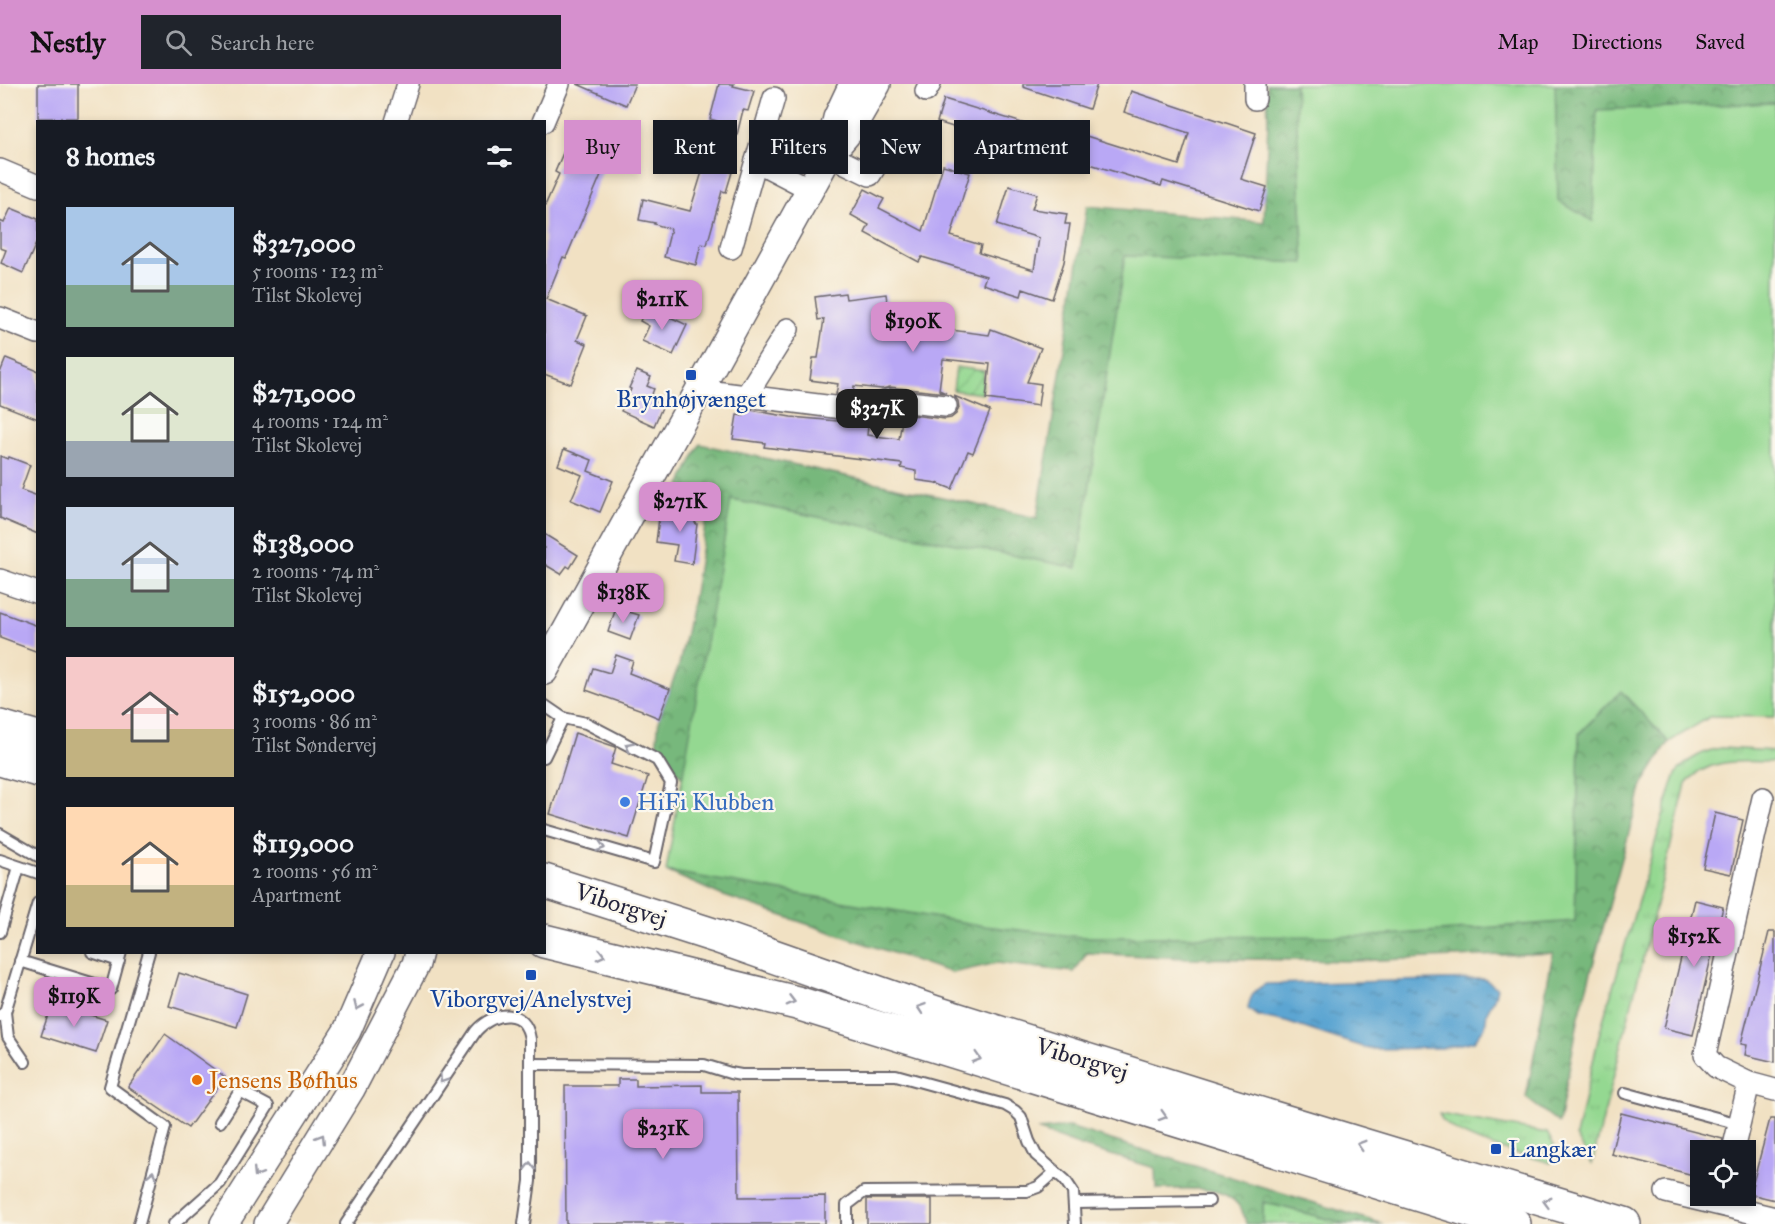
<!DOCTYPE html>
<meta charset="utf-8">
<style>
body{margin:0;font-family:"IM FELL Great Primer",serif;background:#20242c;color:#f1f3f6;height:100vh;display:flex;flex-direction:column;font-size:22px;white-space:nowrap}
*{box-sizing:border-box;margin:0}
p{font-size:20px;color:#9ea1a6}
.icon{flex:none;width:33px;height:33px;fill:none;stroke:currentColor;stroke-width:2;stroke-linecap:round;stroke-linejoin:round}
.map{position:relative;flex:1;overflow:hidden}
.side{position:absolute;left:36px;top:36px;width:510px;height:834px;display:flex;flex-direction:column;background:#171b24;border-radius:0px;box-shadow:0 3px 9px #0003}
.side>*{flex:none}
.banner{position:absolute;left:564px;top:36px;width:570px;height:54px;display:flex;gap:12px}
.fabs{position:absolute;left:1690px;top:1056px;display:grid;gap:12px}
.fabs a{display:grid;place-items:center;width:66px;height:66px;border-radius:0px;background:#171b24;box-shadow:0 3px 9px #0003;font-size:30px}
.price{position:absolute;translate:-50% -51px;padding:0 14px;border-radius:12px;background:#d690ce;color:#111;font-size:20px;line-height:39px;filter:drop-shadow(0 2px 3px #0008)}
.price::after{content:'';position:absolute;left:50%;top:36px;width:18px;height:14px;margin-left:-9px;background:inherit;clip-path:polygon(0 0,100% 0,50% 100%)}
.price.selected{background:#222;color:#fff}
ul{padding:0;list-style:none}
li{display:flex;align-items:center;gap:18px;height:150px;padding:0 30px}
li span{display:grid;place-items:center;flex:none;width:168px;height:120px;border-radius:0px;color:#555}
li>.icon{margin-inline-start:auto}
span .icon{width:72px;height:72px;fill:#fffc;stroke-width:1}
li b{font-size:26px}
h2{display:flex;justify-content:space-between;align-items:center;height:72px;padding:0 30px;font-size:26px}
.tag{padding:0 21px;border-radius:0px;background:#171b24;box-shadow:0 3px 9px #0003;font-size:21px;line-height:54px}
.tag.selected{background:#d690ce;color:#111}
header{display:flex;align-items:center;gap:36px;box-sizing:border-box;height:84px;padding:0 30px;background:#d690ce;color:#111}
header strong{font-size:28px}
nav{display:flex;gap:33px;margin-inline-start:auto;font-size:21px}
.search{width:420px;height:54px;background:#20242c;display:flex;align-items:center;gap:15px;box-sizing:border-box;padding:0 21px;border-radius:0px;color:#9ea1a6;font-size:22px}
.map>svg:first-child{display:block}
.grass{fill:url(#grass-tufts);stroke:#5b7d66;stroke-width:1.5}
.forest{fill:url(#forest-crowns);stroke:#4c6d5b;stroke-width:1.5}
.garden{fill:url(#garden-furrows);stroke:#5b7d66;stroke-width:1.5}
.pitch{fill:#94d891;stroke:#5b7d66;stroke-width:1.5}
.water{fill:url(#water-ripples);stroke:#3e6486;stroke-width:1.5}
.building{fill:#b9a8f5}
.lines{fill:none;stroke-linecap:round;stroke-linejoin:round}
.service-casing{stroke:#6a656b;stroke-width:14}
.minor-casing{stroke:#6a656b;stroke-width:24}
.tertiary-casing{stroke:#6a656b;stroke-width:30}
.primary-casing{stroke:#6a656b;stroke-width:36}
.service{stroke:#fff;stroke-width:10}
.minor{stroke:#fff;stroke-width:21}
.tertiary{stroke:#fff;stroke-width:27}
.primary{stroke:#fff;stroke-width:33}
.oneway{stroke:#9c9ca7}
.transit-dot{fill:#1a4fb4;stroke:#fbf7ec;stroke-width:2}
.shop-dot{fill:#3f7fe0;stroke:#fbf7ec;stroke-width:2}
.food-dot{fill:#e8710a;stroke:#fbf7ec;stroke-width:2}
.labels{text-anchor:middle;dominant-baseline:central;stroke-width:4.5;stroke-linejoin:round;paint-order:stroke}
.transit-label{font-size:24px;fill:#164399;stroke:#fbf7ec}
.shop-label{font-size:24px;fill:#366cbe;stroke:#fbf7ec;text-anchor:start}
.street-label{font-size:24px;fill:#22223b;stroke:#fbf7ec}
.food-label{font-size:24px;fill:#c56008;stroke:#fbf7ec;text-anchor:start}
</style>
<header>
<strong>Nestly</strong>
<div class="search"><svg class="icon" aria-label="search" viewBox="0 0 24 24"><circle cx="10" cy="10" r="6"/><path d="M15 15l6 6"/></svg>Search here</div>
<nav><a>Map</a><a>Directions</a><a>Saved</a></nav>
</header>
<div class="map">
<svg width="1775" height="1140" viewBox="0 0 1775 1140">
<defs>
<pattern id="grass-tufts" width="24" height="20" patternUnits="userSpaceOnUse" patternTransform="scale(1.5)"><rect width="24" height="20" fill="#94d891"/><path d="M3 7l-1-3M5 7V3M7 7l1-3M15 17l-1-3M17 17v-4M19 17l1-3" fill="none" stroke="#7fb97e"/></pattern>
<pattern id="forest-crowns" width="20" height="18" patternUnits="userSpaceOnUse" patternTransform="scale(1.5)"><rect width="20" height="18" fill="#77b87b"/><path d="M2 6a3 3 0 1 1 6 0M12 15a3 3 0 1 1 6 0" fill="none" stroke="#619566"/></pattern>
<pattern id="garden-furrows" width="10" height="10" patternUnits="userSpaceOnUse" patternTransform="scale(1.5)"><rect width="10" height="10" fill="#94d891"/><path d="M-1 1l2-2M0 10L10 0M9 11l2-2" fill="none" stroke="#7fb97e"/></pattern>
<pattern id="water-ripples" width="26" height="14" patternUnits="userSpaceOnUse" patternTransform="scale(1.5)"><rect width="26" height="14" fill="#5ba5d2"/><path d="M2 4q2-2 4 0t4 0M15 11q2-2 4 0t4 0" fill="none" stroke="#4b86ac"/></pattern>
</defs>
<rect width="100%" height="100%" fill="#fbf7ec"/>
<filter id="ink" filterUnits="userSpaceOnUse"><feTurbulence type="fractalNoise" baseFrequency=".0167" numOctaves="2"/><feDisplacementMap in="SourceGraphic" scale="12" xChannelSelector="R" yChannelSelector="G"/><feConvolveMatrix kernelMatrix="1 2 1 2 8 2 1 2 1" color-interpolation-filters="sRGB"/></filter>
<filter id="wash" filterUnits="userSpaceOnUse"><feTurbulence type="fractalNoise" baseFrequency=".008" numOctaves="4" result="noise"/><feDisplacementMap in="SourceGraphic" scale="24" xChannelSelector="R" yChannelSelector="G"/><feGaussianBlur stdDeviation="1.35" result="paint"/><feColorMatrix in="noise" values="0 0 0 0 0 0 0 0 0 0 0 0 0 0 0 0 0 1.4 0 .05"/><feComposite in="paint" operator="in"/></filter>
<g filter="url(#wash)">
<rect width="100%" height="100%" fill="#f1e1c3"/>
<!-- grass -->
<g class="grass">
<path d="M1721,664L1775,667V678C1743,678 1708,672 1686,700L1592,1080L1576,1052L1600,947L1672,701C1674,697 1675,691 1678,687C1688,675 1706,666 1721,664Z"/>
<path d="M1439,1030L1547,1049L1555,1063L1551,1079C1525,1071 1448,1055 1439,1030Z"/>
<path d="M1263,1118L1347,1140H1263Z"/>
</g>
<!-- forest -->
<g class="forest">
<path d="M1267,0H1295L1304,179L1125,172L1077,484L732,416L683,694L656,665L659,634L679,581L683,563L693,515L710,412L680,401L700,360L1037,434L1087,122L1264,138L1268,38Z"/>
<path d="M1555,0H1775V19L1597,26L1594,138L1558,117Z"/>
<path d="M1621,607L1669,658L1642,701L1579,932L1559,1039L1526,1014L1553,869L1354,877L1184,874L1087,869L1074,888L997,879L952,889L721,811L666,787L985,842L1081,853L1373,852L1575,837L1579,650Z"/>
<path d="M1069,1043L1383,1140H1347L1263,1118V1140H1246C1239,1096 1189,1106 1156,1105L1155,1084L1084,1063L1037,1046Z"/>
</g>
<!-- garden -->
<path class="garden" d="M956,283L984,287L982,310L953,306Z"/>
<!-- pitch -->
<path class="pitch" d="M1295,0H1555L1558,117L1593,137L1597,26L1775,19V633L1711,632L1669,658L1621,607L1579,649L1575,837L1373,852L1081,853L985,842L666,787L731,416L1077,484L1125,172L1304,179Z"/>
<!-- water -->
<path class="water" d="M1485,895L1497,904L1494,915L1487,928L1485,943L1474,957L1444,964L1369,965L1286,938L1258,932L1248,925C1250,912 1254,906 1266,900Z"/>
<g id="blocks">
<!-- building -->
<g class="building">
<rect x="38" y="0" width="40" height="34"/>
<path d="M577,0H635L626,21Z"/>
<path d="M719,0H734L733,2L754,7L748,27L743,26L733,67L735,68L729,84L733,85L726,108L722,107L707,161L701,160L696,181L664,173L671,145L654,140L655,139L639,136L643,115L690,127L702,88L694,85L701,64L708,66L717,37L710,35Z"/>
<path d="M1023,0H1097L1089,25L1023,3Z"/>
<path d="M1131,7L1256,49L1241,95L1267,103L1259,127L1163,97L1161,102L1064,72L1062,77L937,38L944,15L1081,57L1083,51L1179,81L1189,49L1124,28Z"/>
<path d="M576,38L594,45L595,42L615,50L613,53L616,55L566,174L563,173L546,215L587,232L577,256L587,260L571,300L544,290V124L559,90L555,88Z"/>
<path d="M943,81L970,89L951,152L981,161L979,169L1034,186L1039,154L997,141L1009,102L1037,110L1032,125L1067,130L1065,140H1070L1064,178L1052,215L1023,205L1021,212L983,200L986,192L922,173L919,178L865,149L869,141L851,131L865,105L884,115L879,124L923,147Z"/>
<path d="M11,124L38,135V155L23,189L1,179L6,166L0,164V137L4,139Z"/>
<path d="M845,209L846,215L886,210L891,247L920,251L921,242L989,251L991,245L1041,264L1027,298L1041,300L1038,322L986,315L990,280L943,275L939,306L946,309L890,303L882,305L854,302L853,312L836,310L838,300L810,296L813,274H818L824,235L818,236L815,213Z"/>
<path d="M647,222L687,241L673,271L642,257L649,242L640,237Z"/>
<path d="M6,274L38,287V335L0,320V289Z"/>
<path d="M637,287L651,293L647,302L654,305L650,315L663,321L654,342L621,327L631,305L629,304Z"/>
<path d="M954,312L990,327L973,369L968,367L952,405L937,399L916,396V387L901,384L902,380L764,363L765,359L733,355L737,331L744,332V325L791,333L849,338V340L868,342L867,351L899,355L903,330L945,335L951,334L956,330L959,324L958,317Z"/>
<path d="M564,365L592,376L588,387L613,397L600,428L571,416L582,391L558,381Z"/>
<path d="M0,372L8,375L9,373L30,381L21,406L38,412V450L0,434Z"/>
<path d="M680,421L697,423L695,439L697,440L692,480L674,477L677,461L656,458L659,434L678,436Z"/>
<path d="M544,450L578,471L570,484L567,482L561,490L544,480Z"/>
<path d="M616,524L639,531L630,556L608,548Z"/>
<path d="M0,528L38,542V568L0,554Z"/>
<path d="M616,571L633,577L629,589L670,605L659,634L642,627V626L586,606L593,584L610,589Z"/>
<path d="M575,649L616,663L611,680L648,692L629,754L550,730Z"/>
<path d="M1715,729L1743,736L1731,790L1703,784Z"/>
<path d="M1695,816L1723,823L1693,951L1664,944Z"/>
<path d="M1769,848H1775V978L1745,971L1747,961L1741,960Z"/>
<path d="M179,889L247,910L237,943L169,922Z"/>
<path d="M52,919L107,936L96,969L41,952Z"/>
<path d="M165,950L225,993L188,1044L128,1003Z"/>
<path d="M618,995H636V1002L702,1001V1008H738L739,1113L825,1112V1140H566L565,1002H618Z"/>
<path d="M1621,1029L1723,1055L1721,1066H1701V1093L1611,1070Z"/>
<path d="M1770,1035H1775V1116L1750,1110Z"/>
<rect x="867" y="1115" width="65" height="25"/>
</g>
</g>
</g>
<g filter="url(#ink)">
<use href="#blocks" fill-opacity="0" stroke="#6a656b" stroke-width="1.5"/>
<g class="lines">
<!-- service casing -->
<g class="service-casing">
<g id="service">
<path d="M544,621L563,634L586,639L657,676L671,699L654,778L544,746"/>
<path d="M544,673L563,634"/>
<path d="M0,750L38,772"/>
<path d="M0,776L38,789"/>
<path d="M0,848L19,783"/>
<path d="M92,868L119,877"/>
<path d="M20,877L111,905L121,868"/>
<path d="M5,928L8,953L25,978"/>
<path d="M0,932L5,928L38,819"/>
<path d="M530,980L704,981L730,989L741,991H896L1005,1021L1015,1027L1021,1033L1029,1057L1036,1071L1065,1096L1073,1108L1075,1140"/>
<path d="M1625,1009L1739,1040"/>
<path d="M1075,1119L1209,1117"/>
<path d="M139,1140L165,1043L110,1003L149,868"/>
<path d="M174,1140L220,1099L268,1022L240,1007L220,1038"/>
<path d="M346,1140L476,947C494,927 525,923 530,955V1097L524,1140"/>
<path d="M847,1140V1121L864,1108L1027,1107L1038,1103L1055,1088"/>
</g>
</g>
<!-- minor casing -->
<g class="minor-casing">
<g id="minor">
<path d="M1255,0V15"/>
<path d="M926,7L930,0"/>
<path d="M396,38L408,0"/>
<path d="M543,38L559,0"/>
<path d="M829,71L870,91L883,70"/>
<path d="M756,77L810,105"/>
<path d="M0,86L38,102"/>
<path d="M731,164L774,14"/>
<path d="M0,234L38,249"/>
<path d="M699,306L866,327L889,316L946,322"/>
<path d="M746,312L788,245"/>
<path d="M0,496L38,509"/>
<path d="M1763,714L1705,971L1716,983L1749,999L1775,1006"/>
<path d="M1733,1066L1749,999"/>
<path d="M1666,1108L1775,1134"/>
</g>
</g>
<!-- tertiary casing -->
<g class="tertiary-casing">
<g id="tertiary">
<path d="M832,55L837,34L853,0"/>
<path d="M544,587L829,71L851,45L877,0"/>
<path d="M224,1140L347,947L381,868"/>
<path d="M268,1140L351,1005L416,880L419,868"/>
</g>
</g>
<!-- primary casing -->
<g class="primary-casing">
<g id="primary">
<path d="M0,643L38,654"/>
<path d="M0,675L38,686"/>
<path d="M544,797L716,852L936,929L1217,1017L1624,1140"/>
<path d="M544,857L797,919L1514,1140"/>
</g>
</g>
<!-- service -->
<use href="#service" class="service"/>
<!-- minor -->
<use href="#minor" class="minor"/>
<!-- tertiary -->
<use href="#tertiary" class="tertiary"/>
<!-- primary -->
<use href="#primary" class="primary"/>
</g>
<!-- one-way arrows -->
<defs><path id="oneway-chevron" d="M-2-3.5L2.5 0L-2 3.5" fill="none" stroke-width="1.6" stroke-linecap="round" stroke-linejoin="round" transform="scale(1.5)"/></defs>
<g class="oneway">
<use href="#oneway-chevron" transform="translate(629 662) rotate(-153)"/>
<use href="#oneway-chevron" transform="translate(601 763) rotate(16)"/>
<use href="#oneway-chevron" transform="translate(601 871) rotate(15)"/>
<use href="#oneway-chevron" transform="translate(791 917) rotate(15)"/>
<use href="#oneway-chevron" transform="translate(358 922) rotate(114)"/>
<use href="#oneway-chevron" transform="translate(921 924) rotate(-161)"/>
<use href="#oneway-chevron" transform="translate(977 974) rotate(17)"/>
<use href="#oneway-chevron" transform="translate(443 995) rotate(124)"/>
<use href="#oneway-chevron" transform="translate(1163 1032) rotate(17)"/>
<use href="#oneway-chevron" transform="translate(321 1054) rotate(-58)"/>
<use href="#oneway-chevron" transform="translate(1361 1061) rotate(-163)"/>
<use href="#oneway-chevron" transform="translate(530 1082) rotate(-90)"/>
<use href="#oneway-chevron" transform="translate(257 1089) rotate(122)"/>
<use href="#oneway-chevron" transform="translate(152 1091) rotate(-77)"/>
<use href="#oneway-chevron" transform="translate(1547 1118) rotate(-164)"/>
</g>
</g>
<!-- markers -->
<g class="transit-dot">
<rect x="685" y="285" width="12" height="12" rx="3"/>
<rect x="525" y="885" width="12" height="12" rx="3"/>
<rect x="1490" y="1059" width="12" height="12" rx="3"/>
</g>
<circle class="shop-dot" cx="625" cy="718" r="6"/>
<circle class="food-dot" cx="197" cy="996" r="6"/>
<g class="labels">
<!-- transit labels -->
<g class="transit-label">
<text x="691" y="315">Brynhøjvænget</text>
<text x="531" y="915">Viborgvej/Anelystvej</text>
<text x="1508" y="1065" text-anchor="start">Langkær</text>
</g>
<!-- shop labels -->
<g class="shop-label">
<text x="637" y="718">HiFi Klubben</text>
</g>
<!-- street labels -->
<g class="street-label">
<text transform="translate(621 821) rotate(18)">Viborgvej</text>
<text transform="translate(1082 975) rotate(17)">Viborgvej</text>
</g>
<!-- food labels -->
<g class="food-label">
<text x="209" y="996">Jensens Bøfhus</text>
</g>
</g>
</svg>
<div class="fabs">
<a><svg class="icon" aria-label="locate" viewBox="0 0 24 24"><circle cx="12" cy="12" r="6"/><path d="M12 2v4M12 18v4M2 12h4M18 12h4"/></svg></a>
</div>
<b class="price" style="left:662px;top:247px">$211K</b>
<b class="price" style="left:913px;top:269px">$190K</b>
<b class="price selected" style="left:877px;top:356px">$327K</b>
<b class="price" style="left:680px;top:449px">$271K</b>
<b class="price" style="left:623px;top:540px">$138K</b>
<b class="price" style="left:1694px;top:884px">$152K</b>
<b class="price" style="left:74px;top:944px">$119K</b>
<b class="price" style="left:663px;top:1076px">$231K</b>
<div class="banner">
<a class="tag selected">Buy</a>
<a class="tag">Rent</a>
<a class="tag">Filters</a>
<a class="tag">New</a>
<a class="tag">Apartment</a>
</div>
<section class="side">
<h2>8 homes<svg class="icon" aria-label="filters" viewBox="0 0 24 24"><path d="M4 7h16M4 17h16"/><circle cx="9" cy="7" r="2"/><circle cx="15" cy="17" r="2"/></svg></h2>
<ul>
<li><span style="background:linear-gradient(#a9c7e8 65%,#7fa58c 0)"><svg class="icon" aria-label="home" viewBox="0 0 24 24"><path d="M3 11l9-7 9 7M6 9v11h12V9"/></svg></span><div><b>$327,000</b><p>5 rooms · 123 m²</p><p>Tilst Skolevej</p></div></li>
<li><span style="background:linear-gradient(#dfe7d0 70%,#9aa5b1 0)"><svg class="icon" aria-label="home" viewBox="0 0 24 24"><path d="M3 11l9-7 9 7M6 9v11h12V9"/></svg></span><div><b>$271,000</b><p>4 rooms · 124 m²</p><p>Tilst Skolevej</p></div></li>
<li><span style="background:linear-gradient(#c9d6e8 60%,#7fa58c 0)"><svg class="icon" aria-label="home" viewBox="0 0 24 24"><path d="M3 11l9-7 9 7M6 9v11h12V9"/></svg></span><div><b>$138,000</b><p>2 rooms · 74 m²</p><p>Tilst Skolevej</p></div></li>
<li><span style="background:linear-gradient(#f6c9c9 60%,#c2b280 0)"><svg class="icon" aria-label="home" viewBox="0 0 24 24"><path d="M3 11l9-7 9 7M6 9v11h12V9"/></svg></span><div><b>$152,000</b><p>3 rooms · 86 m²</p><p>Tilst Søndervej</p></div></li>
<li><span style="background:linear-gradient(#ffd9b3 65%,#c2b280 0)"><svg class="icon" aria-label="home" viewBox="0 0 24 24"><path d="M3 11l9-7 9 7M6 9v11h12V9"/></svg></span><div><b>$119,000</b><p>2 rooms · 56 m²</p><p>Apartment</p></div></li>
</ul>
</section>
</div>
